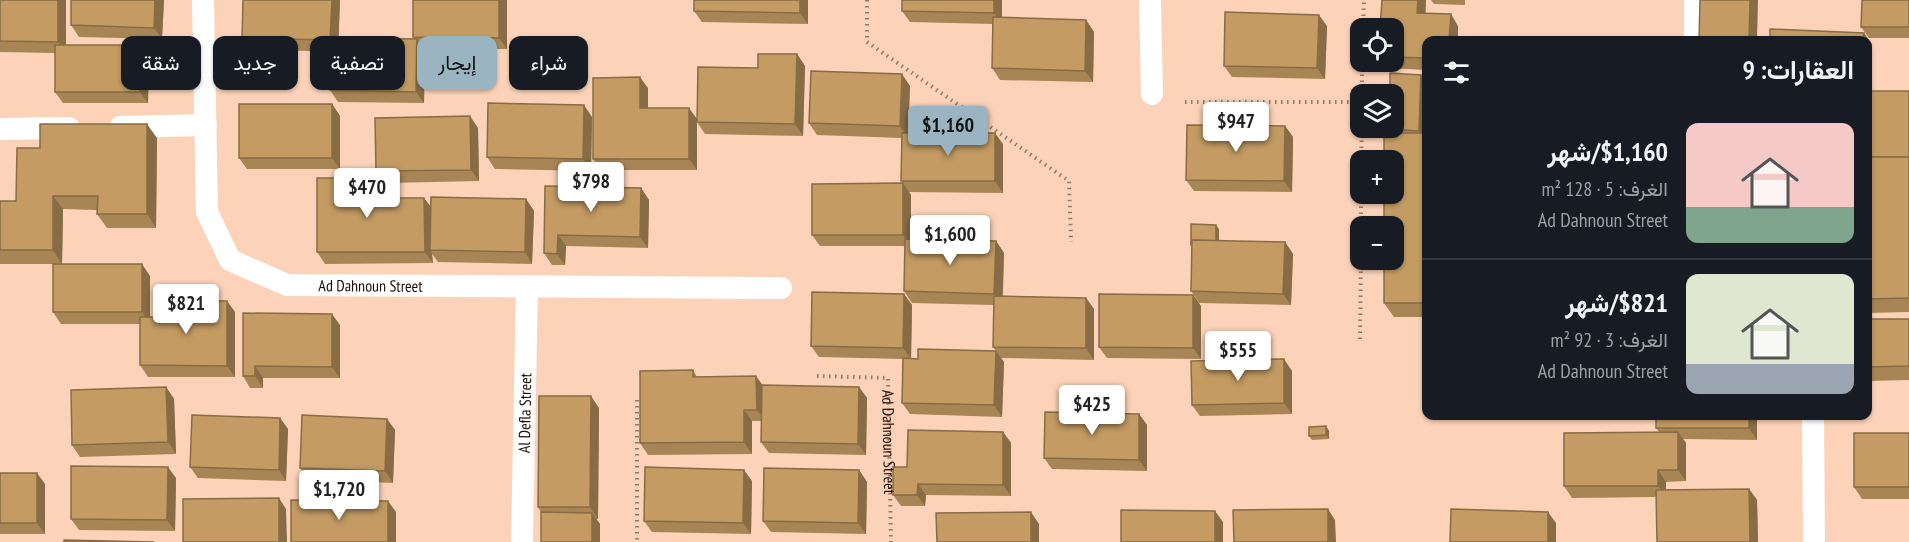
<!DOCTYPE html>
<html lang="ar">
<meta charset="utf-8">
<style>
body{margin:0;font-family:"PT Sans Narrow",Vazirmatn,sans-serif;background:#20242c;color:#f1f3f6;direction:rtl;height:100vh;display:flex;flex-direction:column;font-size:22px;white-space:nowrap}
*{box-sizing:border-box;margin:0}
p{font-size:20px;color:#9ea1a6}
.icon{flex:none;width:33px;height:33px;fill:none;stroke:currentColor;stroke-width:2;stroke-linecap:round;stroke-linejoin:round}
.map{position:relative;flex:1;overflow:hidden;direction:ltr}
.details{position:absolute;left:1422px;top:36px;width:450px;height:384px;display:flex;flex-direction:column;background:#171b24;border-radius:12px;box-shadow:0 2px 4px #0004;direction:rtl}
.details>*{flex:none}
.top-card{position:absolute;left:18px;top:36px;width:570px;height:54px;direction:rtl;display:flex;gap:12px}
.tools{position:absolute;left:1350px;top:18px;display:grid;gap:12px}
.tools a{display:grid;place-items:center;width:54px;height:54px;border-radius:12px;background:#171b24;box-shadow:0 2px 4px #0004;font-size:30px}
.price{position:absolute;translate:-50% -51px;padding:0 14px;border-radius:6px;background:#fff;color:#222;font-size:20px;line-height:39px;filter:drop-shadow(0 2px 3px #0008)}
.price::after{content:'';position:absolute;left:50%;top:36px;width:18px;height:14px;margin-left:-9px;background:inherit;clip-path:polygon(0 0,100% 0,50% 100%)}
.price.active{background:#9bb4c2;color:#111}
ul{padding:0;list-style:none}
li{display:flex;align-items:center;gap:18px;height:150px;padding:0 18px}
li+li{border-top:2px solid #363941}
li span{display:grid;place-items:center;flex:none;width:168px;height:120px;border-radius:12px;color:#555}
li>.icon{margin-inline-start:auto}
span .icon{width:72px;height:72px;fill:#fffc;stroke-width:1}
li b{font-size:26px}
h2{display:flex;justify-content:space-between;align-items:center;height:72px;padding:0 18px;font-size:26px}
.chip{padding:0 21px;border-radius:12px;background:#171b24;box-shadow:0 2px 4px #0004;font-size:21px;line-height:54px}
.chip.active{background:#9bb4c2;color:#111}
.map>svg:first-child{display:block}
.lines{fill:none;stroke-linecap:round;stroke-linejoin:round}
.path{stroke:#967866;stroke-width:4;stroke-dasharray:1.5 4.5;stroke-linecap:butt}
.minor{stroke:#fff;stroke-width:22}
.wall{fill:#a88555}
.shaded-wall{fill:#886c45}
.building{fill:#c39b63;stroke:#886c45;stroke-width:1.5}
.labels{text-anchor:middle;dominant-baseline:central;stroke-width:6;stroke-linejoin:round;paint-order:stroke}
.street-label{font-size:16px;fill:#1d0c02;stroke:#fdfdfd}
</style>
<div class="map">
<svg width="1909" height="542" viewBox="0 0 1909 542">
<rect width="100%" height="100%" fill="#fcd3b9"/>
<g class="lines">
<!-- path -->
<g class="path">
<path d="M867,0V42L1069,181L1071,242"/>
<path d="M1363,28L1364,0"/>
<path d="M1362,94V62"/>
<path d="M1185,102H1360"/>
<path d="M1361,160L1362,128"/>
<path d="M1361,226V194"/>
<path d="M1360,339L1361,260"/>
<path id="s1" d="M817,376L888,378L891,542"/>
<path d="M637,400V542"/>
</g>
<!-- minor -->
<g class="minor">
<path id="s2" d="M203,0L207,212L230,260L287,285L781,288"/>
<path d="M1150,0L1152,94"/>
<path d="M1695,40V0"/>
<path d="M120,127L206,125"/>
<path d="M0,129L69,128"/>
<path d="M1813,416L1814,542"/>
<path id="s3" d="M522,542L527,286"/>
</g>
</g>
<!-- wall -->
<g class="wall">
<path d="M0,0L66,45H141L149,56L148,103H63L55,92V53L0,52Z"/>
<path d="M164,0L162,39L79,37L71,25Z"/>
<path d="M243,0H340L338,52L250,49L242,38Z"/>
<path d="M507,0V49H423L425,51L424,103L338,102L330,90L353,61L414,39L413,37Z"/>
<path d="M694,0H808V24L702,22L694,11Z"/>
<path d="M902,0H1002V18L1086,20L1094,32L1093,82L1000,80L992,68L993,24L910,22L902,11Z"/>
<path d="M1426,0L1425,13L1458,26V40H1426V70L1387,68L1383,62H1394V28Z"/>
<path d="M1431,0H1465V5L1434,4Z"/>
<path d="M1909,0V38H1869L1861,27Z"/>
<path d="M1327,26L1325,79L1232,77L1224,66Z"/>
<path d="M1868,40L1872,44L1870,91H1909V312L1868,313Z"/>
<path d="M797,54L805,66L803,136L705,134L697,122V170H601L593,159L648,88V108L697,119L758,68Z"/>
<path d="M910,86L908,133L1003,144V193L909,192L911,195V239L996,241L1004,253L1003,296L1086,298L1094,309V360L1001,358L993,347L994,305L912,303L904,291L905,246H820L812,235L903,183L901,181L902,138L817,135L809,123Z"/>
<path d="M1394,94L1425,133H1426V317H1394L1384,303L1391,133L1388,129Z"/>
<path d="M332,104L340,116V169H247L239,158Z"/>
<path d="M592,117L591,171L495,169L487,157Z"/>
<path d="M1285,126L1293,137L1292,192L1194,191L1186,180Z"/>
<path d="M478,128L479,181L388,183L393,190V194L375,195V198H424L431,207L526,199L534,211L532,264L438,262L432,254L433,263L325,264L317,252V178H381L376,171Z"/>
<path d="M157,138L156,228H107L97,214V210L63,209L62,264H0V201H16L40,148Z"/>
<path d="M545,186L641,188L649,200L648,248L566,246L565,265H552L544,253Z"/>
<path d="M1219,229V241L1285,242L1293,254L1291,305L1199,303L1191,291L1192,246L1191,245Z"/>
<path d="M150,276V317L235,312V377H148L140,365V324H61L53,312Z"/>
<path d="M904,294L912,305L911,359H918L996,351L1004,362L1002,417L910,414L902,403L903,359L819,357L811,346Z"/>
<path d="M1193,295L1201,306V359L1107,358L1099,347Z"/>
<path d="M243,313L340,325V378H263V388H250L243,376Z"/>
<path d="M1868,319H1909V380L1868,381Z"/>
<path d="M693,370L697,377L763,385L859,387L867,398L866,455L769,453L761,442V421H752V454L648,455L640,443Z"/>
<path d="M1292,371V414L1200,416L1192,405Z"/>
<path d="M166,387L174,399L176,454L80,457L72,445Z"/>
<path d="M599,408L598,519H596L600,524V542H541V512L538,507Z"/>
<path d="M1139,414L1147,425V471L1052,469L1044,458Z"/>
<path d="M1656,416H1757V440L1683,439L1686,443V481L1666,482V490L1749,489L1757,500L1758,542H1657L1656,497L1572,498L1564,486L1659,432L1656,428Z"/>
<path d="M280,418L288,429L286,481L198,478L190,467Z"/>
<path d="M387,419L395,430L393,483L308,479L300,468Z"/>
<path d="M1326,426L1329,431V439L1312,440L1309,436Z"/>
<path d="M1003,432L1011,443V496L926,495L925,506H901L893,495L907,467Z"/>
<path d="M1909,433V499H1862L1854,487Z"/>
<path d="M859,470L867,482L866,534L771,532L763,521Z"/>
<path d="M0,473L45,484V534H0Z"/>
<path d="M176,478L175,531L79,530L71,519Z"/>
<path d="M752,481L751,534L652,532L644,521Z"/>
</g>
<!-- shaded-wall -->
<g class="shaded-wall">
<path d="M58,0H66V53L58,42Z"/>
<path d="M155,0H164L162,39L154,28Z"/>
<path d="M332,0H340L338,52L330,40Z"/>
<path d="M499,0H507V49L499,38Z"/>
<path d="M800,0H808V24L800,13Z"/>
<path d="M994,0H1002V24L994,13Z"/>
<path d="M1418,0H1426L1425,24L1417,13Z"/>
<path d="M1750,0H1758L1757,40H1749Z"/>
<path d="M1451,14L1458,26V40H1449Z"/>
<path d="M1319,15L1327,26L1325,79L1317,68Z"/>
<path d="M1086,20L1094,32L1093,82L1085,71Z"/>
<path d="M1864,33L1872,44L1869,98L1868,95V40H1863Z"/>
<path d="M417,39L425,51L424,103L416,92Z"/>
<path d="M141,45L149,56L148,103L140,92Z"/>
<path d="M797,54L805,66L803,136L795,124Z"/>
<path d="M902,74L910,86L908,138L900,126Z"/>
<path d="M1421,75L1426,82L1425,139L1419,131Z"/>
<path d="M640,77L648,88V119L640,108Z"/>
<path d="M332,104L340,116V169L332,158Z"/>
<path d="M584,105L592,117L591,171L583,159Z"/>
<path d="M689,108L697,119V170L689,159Z"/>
<path d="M470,116L478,128L479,181L471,170Z"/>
<path d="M147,124L157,138L156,228L147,214Z"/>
<path d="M1285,126L1293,137L1292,192L1284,181Z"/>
<path d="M995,133L1003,144V193L995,181Z"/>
<path d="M385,178L393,190V194L385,183Z"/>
<path d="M367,183L375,195V210L367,198Z"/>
<path d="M903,183L911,195V246L903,235Z"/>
<path d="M641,188L649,200L648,248L640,237Z"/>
<path d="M53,196L63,209L62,264L53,250Z"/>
<path d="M424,198L432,209L430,250L432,254L433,263L425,252Z"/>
<path d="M526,199L534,211L532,264L525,252Z"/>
<path d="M1216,225L1219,229V250L1216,245Z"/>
<path d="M558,235L566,246L565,265L557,254Z"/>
<path d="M996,241L1004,253L1002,305L994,294Z"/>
<path d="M1285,242L1293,254L1291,305L1283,294Z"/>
<path d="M142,264L150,276V324L142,312Z"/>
<path d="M904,294L912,305L911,359L903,348Z"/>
<path d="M1193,295L1201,306V359L1193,348Z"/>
<path d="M1086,298L1094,309V360L1086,348Z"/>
<path d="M227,301L235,312V377L227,366Z"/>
<path d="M332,314L340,325V378L332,367Z"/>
<path d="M996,351L1004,362L1002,417L994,405Z"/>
<path d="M1284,359L1292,371V414L1284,403Z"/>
<path d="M255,366L263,378V388L255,376Z"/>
<path d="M756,376L764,387L765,421L757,410Z"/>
<path d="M166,387L174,399L176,454L168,442Z"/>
<path d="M859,387L867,398L866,455L858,444Z"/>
<path d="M591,396L599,408L598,519L590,507Z"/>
<path d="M744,410L752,421V454L744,442Z"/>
<path d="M1139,414L1147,425V471L1139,460Z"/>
<path d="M1749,416H1757V440L1749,428Z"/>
<path d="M280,418L288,429L286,481L279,470Z"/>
<path d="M387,419L395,430L393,483L385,471Z"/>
<path d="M1326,426L1329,431V439L1326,435Z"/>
<path d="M1003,432L1011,443V496L1003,485Z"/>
<path d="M1678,432L1686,443V481L1678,470Z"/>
<path d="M168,467L176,478L175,531L167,520Z"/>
<path d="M744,470L752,481L751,534L743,523Z"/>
<path d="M859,470L867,482L866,534L858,523Z"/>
<path d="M1658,470L1666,482V497L1658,486Z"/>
<path d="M37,473L45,484V534L37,523Z"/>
<path d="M918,484L926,495L925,506L917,495Z"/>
<path d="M1749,489L1757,500L1758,542H1750Z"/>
<path d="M279,498L286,509L287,542H279Z"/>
<path d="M388,501L396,512V542H388Z"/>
<path d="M1328,509L1335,520L1336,542H1328Z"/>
<path d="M1215,511L1223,522V542H1215Z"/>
<path d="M1031,512L1039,524V542H1031Z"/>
<path d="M1548,512L1556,523V542H1548Z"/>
<path d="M592,513L600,524V542H592Z"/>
</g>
<!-- building -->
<g class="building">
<path d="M0,0H58V42L0,41Z"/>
<path d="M71,0H155L154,28L71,25Z"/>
<path d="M243,0H332L330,40L242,38Z"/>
<path d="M413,0H499V38L413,37Z"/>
<path d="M694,0H800V13L694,11Z"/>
<path d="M902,0H994V13L902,11Z"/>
<path d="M1382,0H1418L1417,13L1451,14L1449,40H1426V58L1394,57V28H1380Z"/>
<path d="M1700,0H1750L1749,40H1699Z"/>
<path d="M1862,0H1909V27H1861Z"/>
<path d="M1225,12L1319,15L1317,68L1224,66Z"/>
<path d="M993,17L1086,20L1085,71L992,68Z"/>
<path d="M1770,29L1864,33L1863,40H1770Z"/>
<path d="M354,38L417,39L416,92L330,90L331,60L353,61Z"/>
<path d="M55,45H141L140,92H55Z"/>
<path d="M758,54H797L795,124L697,122L698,67L758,68Z"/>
<path d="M811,71L902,74L900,126L809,123Z"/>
<path d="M1390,73L1421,75L1419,131L1388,129V128H1394V94H1390Z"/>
<path d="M640,77V108H689V159H593V78Z"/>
<rect x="1868" y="91" width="41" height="66"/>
<path d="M488,103L584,105L583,159L487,157Z"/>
<rect x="239" y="104" width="93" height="54"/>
<path d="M470,116L471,170L376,171L375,118Z"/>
<path d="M40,124H147V214H97L98,196H53V250H0V201H16L17,148H40Z"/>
<path d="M1187,125L1285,126L1284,181L1186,180Z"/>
<path d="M902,133H995V181H901Z"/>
<path d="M1384,133H1426V303H1384V260H1394V226H1384V194H1394V160H1384Z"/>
<path d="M1868,157H1909V298L1868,299Z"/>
<path d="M317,178H385V183H367V198H424L425,252H317Z"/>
<path d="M903,183V235H812V184Z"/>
<path d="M545,186L641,188L640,237L558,235L557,254L544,253Z"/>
<path d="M431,197L526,199L525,252L430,250Z"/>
<path d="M1191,224L1216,225V241L1192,240V245H1191Z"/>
<path d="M905,239L996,241L994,294L904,291Z"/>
<path d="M1192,240L1285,242L1283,294L1191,291Z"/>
<rect x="53" y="264" width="89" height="48"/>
<path d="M812,292L904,294L903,348L811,346Z"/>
<path d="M1099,294L1193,295V348L1099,347Z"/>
<path d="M994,296L1086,298V348L993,347Z"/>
<path d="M181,300L227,301V366L140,365V317H159V307H181Z"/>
<path d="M243,313L332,314V367L255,366V376H243Z"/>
<path d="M1868,319H1909V366L1868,367Z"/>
<path d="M918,349L996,351L994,405L902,403L903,358L918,359Z"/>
<path d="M1284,359V403L1192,405L1191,361Z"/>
<path d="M693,370V377L756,376L757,410H744V442L640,443V371Z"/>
<path d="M762,385L859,387L858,444L761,442Z"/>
<path d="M166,387L168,442L72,445L71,390Z"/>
<path d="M539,396H591L590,507H538Z"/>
<path d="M1045,412L1139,414V460L1044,458Z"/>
<path d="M192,415L280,418L279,470L190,467Z"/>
<path d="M302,415L387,419L385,471L300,468Z"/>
<rect x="1656" y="416" width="93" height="12"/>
<path d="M1326,426V435L1309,436V427Z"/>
<path d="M908,430L1003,432V485L918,484L917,495H893V467H907Z"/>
<path d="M1678,432V470H1658V486H1564V433Z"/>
<rect x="1854" y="433" width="55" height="54"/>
<path d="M71,466L168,467L167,520L71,519Z"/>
<path d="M645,467L744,470L743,523L644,521Z"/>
<path d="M764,468L859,470L858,523L763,521Z"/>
<rect x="0" y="473" width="37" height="50"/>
<path d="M1749,489L1750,542H1657L1656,490Z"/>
<path d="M279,498V542H183V499Z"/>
<path d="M291,500L388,501V542H291Z"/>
<path d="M1328,509V542H1234L1233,510Z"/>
<path d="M1451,509L1548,512V542H1450Z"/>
<path d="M1121,510L1215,511V542H1121Z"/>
<path d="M541,512L592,513V542H541Z"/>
<path d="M1031,512V542H937L936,513Z"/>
<path d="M64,540L154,542H64Z"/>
</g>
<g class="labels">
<!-- street labels -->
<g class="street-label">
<text stroke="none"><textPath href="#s2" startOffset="411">Ad Dahnoun Street</textPath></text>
<text stroke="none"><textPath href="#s3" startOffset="129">Al Defla Street</textPath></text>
<text stroke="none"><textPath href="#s1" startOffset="135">Ad Dahnoun Street</textPath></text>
</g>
</g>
</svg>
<div class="tools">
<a><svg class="icon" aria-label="locate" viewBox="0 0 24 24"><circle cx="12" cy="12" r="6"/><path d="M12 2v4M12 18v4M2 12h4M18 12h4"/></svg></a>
<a><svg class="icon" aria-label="layers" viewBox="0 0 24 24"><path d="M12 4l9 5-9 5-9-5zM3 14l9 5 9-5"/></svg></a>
<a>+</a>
<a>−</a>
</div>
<b class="price" style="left:1236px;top:153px">$947</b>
<b class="price active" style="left:948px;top:157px">$1,160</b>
<b class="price" style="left:591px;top:213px">$798</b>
<b class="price" style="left:367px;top:219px">$470</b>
<b class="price" style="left:950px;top:266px">$1,600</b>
<b class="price" style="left:186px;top:335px">$821</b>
<b class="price" style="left:1238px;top:382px">$555</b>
<b class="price" style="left:1092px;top:436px">$425</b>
<b class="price" style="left:339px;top:521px">$1,720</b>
<div class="top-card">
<a class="chip">شراء</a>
<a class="chip active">إيجار</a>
<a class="chip">تصفية</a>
<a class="chip">جديد</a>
<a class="chip">شقة</a>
</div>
<section class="details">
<h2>العقارات: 9<svg class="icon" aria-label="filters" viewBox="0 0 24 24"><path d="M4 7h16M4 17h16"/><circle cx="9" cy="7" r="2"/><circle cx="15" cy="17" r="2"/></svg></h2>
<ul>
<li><span style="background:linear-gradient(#f6c9c9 70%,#7fa58c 0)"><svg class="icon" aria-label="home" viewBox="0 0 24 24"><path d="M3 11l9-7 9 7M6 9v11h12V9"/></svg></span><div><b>$1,160/شهر</b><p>الغرف: 5 · 128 m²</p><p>Ad Dahnoun Street</p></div></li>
<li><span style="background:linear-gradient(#dfe7d0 75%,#9aa5b1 0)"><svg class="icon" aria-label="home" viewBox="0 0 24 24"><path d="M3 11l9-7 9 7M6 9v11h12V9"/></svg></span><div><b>$821/شهر</b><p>الغرف: 3 · 92 m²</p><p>Ad Dahnoun Street</p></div></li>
</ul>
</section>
</div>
